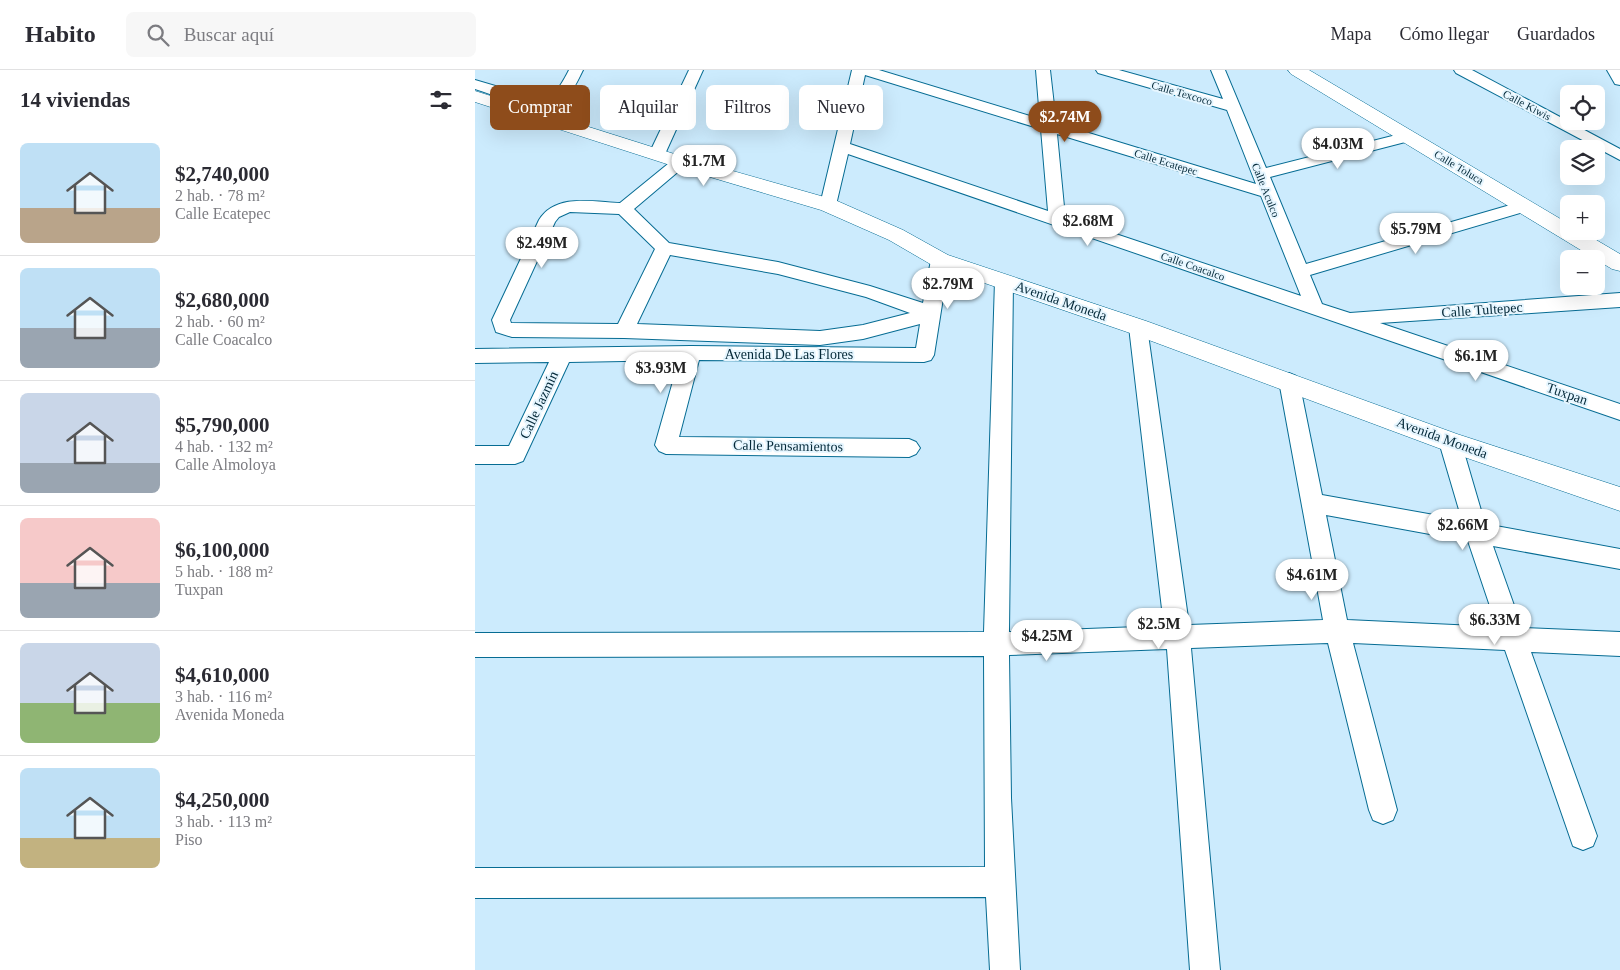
<!DOCTYPE html>
<html lang="es">
<meta charset="utf-8">
<style>
body{margin:0;font-family:"Times New Roman",serif;background:#f7f7f7;color:#2b2b33;height:100vh;display:flex;flex-direction:column;font-size:19px;white-space:nowrap}
*{box-sizing:border-box;margin:0}
p{font-size:16px;color:#7c7c81}
.icon{flex:none;width:28px;height:28px;fill:none;stroke:currentColor;stroke-width:2;stroke-linecap:round;stroke-linejoin:round}
.map{position:relative;flex:1;overflow:hidden}
.drawer{display:flex;flex-direction:column;background:#fff;width:475px}
.drawer>*{flex:none}
.hud{position:absolute;left:15px;top:15px;width:475px;height:45px;display:flex;gap:10px}
.buttons{position:absolute;left:1085px;top:15px;display:grid;gap:10px}
.buttons a{display:grid;place-items:center;width:45px;height:45px;border-radius:8px;background:#fff;box-shadow:0 5px 20px #0002;font-size:25px}
.price{position:absolute;translate:-50% -42px;padding:0 11px;border-radius:18px;background:#fff;color:#222;font-size:16px;line-height:32px;filter:drop-shadow(0 1px 2px #0008)}
.price::after{content:'';position:absolute;left:50%;top:30px;width:15px;height:11px;margin-left:-8px;background:inherit;clip-path:polygon(0 0,100% 0,50% 100%)}
.price.current{background:#8e4c1b;color:#fff}
ul{padding:0;list-style:none}
li{display:flex;align-items:center;gap:15px;height:125px;padding:0 20px}
li+li{border-top:1px solid #e1e1e2}
li span{display:grid;place-items:center;flex:none;width:140px;height:100px;border-radius:8px;color:#555}
li>.icon{margin-inline-start:auto}
span .icon{width:60px;height:60px;fill:#fffc;stroke-width:1}
li b{font-size:21px}
h2{display:flex;justify-content:space-between;align-items:center;height:60px;padding:0 20px;font-size:21px}
.chip{padding:0 18px;border-radius:8px;background:#fff;box-shadow:0 5px 20px #0002;font-size:18px;line-height:45px}
.chip.current{background:#8e4c1b;color:#fff}
header{display:flex;align-items:center;gap:30px;box-sizing:border-box;height:70px;padding:0 25px;background:#fff;border-bottom:1px solid #e1e1e2}
header strong{font-size:24px}
nav{display:flex;gap:28px;margin-inline-start:auto;font-size:18px}
.search{width:350px;height:45px;background:#f7f7f7;display:flex;align-items:center;gap:12px;box-sizing:border-box;padding:0 18px;border-radius:8px;color:#7c7c81;font-size:19px}
main{display:flex;flex:1;min-height:0}
.map>svg:first-child{display:block}
.lines{fill:none;stroke-linecap:round;stroke-linejoin:round}
.minor-casing{stroke:#066c93;stroke-width:2}
.secondary-casing{stroke:#066c93;stroke-width:1}
.minor{fill:#fff;fill-rule:evenodd}
.secondary{fill:#fff;fill-rule:evenodd}
.labels{text-anchor:middle;dominant-baseline:central;stroke-width:4;stroke-linejoin:round;paint-order:stroke}
.far-street-label{font-size:11px;fill:#032838;stroke:#e6f6ff}
.street-label{font-size:14px;fill:#032838;stroke:#e6f6ff}
</style>
<header>
<strong>Habito</strong>
<div class="search"><svg class="icon" aria-label="search" viewBox="0 0 24 24"><circle cx="10" cy="10" r="6"/><path d="M15 15l6 6"/></svg>Buscar aquí</div>
<nav><a>Mapa</a><a>Cómo llegar</a><a>Guardados</a></nav>
</header>
<main>
<section class="drawer">
<h2>14 viviendas<svg class="icon" aria-label="filters" viewBox="0 0 24 24"><path d="M4 7h16M4 17h16"/><circle cx="9" cy="7" r="2"/><circle cx="15" cy="17" r="2"/></svg></h2>
<ul>
<li><span style="background:linear-gradient(#bfe0f5 65%,#b9a48a 0)"><svg class="icon" aria-label="home" viewBox="0 0 24 24"><path d="M3 11l9-7 9 7M6 9v11h12V9"/></svg></span><div><b>$2,740,000</b><p>2 hab. · 78 m²</p><p>Calle Ecatepec</p></div></li>
<li><span style="background:linear-gradient(#bfe0f5 60%,#9aa5b1 0)"><svg class="icon" aria-label="home" viewBox="0 0 24 24"><path d="M3 11l9-7 9 7M6 9v11h12V9"/></svg></span><div><b>$2,680,000</b><p>2 hab. · 60 m²</p><p>Calle Coacalco</p></div></li>
<li><span style="background:linear-gradient(#c9d6e8 70%,#9aa5b1 0)"><svg class="icon" aria-label="home" viewBox="0 0 24 24"><path d="M3 11l9-7 9 7M6 9v11h12V9"/></svg></span><div><b>$5,790,000</b><p>4 hab. · 132 m²</p><p>Calle Almoloya</p></div></li>
<li><span style="background:linear-gradient(#f6c9c9 65%,#9aa5b1 0)"><svg class="icon" aria-label="home" viewBox="0 0 24 24"><path d="M3 11l9-7 9 7M6 9v11h12V9"/></svg></span><div><b>$6,100,000</b><p>5 hab. · 188 m²</p><p>Tuxpan</p></div></li>
<li><span style="background:linear-gradient(#c9d6e8 60%,#8fb573 0)"><svg class="icon" aria-label="home" viewBox="0 0 24 24"><path d="M3 11l9-7 9 7M6 9v11h12V9"/></svg></span><div><b>$4,610,000</b><p>3 hab. · 116 m²</p><p>Avenida Moneda</p></div></li>
<li><span style="background:linear-gradient(#bfe0f5 70%,#c2b280 0)"><svg class="icon" aria-label="home" viewBox="0 0 24 24"><path d="M3 11l9-7 9 7M6 9v11h12V9"/></svg></span><div><b>$4,250,000</b><p>3 hab. · 113 m²</p><p>Piso</p></div></li>
</ul>
</section>
<div class="map">
<svg width="1145" height="900" viewBox="0 0 1145 900">
<rect width="100%" height="100%" fill="#ccebfd"/>
<g class="lines">
<!-- minor casing -->
<g class="minor-casing">
<g id="minor">
<path d="M94,0H108C103,10 98,22 89,30C68,49 24,26 0,19V10L65,29C81,27 87,13 94,0Z"/>
<path d="M214,0H228L190,84L188,87H176L174,84Z"/>
<path d="M377,0H404L565,49L561,0H575L581,53L781,114L752,40L623,3L621,0H644L748,29L736,0H750L791,98L933,62L938,64L941,67L938,70L795,107L831,194L1049,131L1055,132L1057,136L1055,140L835,205L847,234L875,243L1145,223V237L905,253L1145,334V350L373,84L361,135L359,139L353,140L347,139L345,135ZM390,5L566,59L573,141L375,74ZM582,64L786,126L826,226L590,147Z"/>
<path d="M979,0H997L1145,79V90L981,3Z"/>
<path d="M1132,0H1145V15L1140,14Z"/>
<path d="M205,87L211,89L213,92L211,95L159,139L194,173L303,192L395,216L448,233L456,190L459,186L465,184L471,186L474,190L459,285L456,290L449,292L224,290L204,367L434,369L441,372L445,378L441,384L434,387L191,384L184,381L180,375L204,290L94,292L48,391L40,394H0V376H34L74,292L0,293V279L216,276L441,278L445,254L388,269L345,275L149,268L37,267L21,262L17,250L64,150C81,123 118,132 145,133L199,89ZM95,142L144,144L180,179L143,254L36,253L35,250L80,152L84,147ZM195,185L303,204L391,227L435,243L388,255L345,261L162,254Z"/>
<path d="M529,205L535,207L538,211L534,562L689,556L654,257L656,252L663,250L670,252L672,257L714,555L848,550L804,311L807,306L814,303L821,306L824,311L847,425L987,450L964,372L968,366L975,363L982,366L986,372L1010,454L1145,479V499L1018,476L1047,558L1145,562V586L1056,582L1122,766L1118,776L1108,780L1098,776L1030,580L878,573L922,740L918,750L908,754L898,750L894,740L853,573L716,578L745,900H715L692,579L534,585L536,728L545,900H515L511,827L0,828V798L510,797L509,586L0,587V563L509,562L520,211L523,207ZM851,445L993,471L1022,557L872,550Z"/>
</g>
</g>
<!-- secondary casing -->
<g class="secondary-casing">
<g id="secondary">
<path d="M813,0H834L1094,154V161H1106L1145,184V201L1137,199L816,4Z"/>
<path d="M0,21L212,88L360,130L428,160L473,185L671,251L982,364L1145,417V441L966,379L655,263L457,195L414,170L346,140L198,96L0,32Z"/>
</g>
</g>
<!-- minor -->
<use href="#minor" class="minor"/>
<!-- secondary -->
<use href="#secondary" class="secondary"/>
</g>
<g class="labels">
<!-- far-street labels -->
<g class="far-street-label">
<text transform="translate(707 23) rotate(16)">Calle Texcoco</text>
<text transform="translate(1052 35) rotate(28)">Calle Kiwis</text>
<text transform="translate(691 92) rotate(17)">Calle Ecatepec</text>
<text transform="translate(984 97) rotate(31)">Calle Toluca</text>
<text transform="translate(791 120) rotate(68)">Calle Aculco</text>
<text transform="translate(718 196) rotate(19)">Calle Coacalco</text>
</g>
<!-- street labels -->
<g class="street-label">
<text transform="translate(586 231) rotate(19)">Avenida Moneda</text>
<text transform="translate(1007 240) rotate(-4)">Calle Tultepec</text>
<text x="314" y="284">Avenida De Las Flores</text>
<text transform="translate(1092 324) rotate(19)">Tuxpan</text>
<text transform="translate(64 335) rotate(-65)">Calle Jazmín</text>
<text transform="translate(967 368) rotate(20)">Avenida Moneda</text>
<text transform="translate(313 376) rotate(1)">Calle Pensamientos</text>
</g>
</g>
</svg>
<div class="buttons">
<a><svg class="icon" aria-label="locate" viewBox="0 0 24 24"><circle cx="12" cy="12" r="6"/><path d="M12 2v4M12 18v4M2 12h4M18 12h4"/></svg></a>
<a><svg class="icon" aria-label="layers" viewBox="0 0 24 24"><path d="M12 4l9 5-9 5-9-5zM3 14l9 5 9-5"/></svg></a>
<a>+</a>
<a>−</a>
</div>
<b class="price current" style="left:590px;top:73px">$2.74M</b>
<b class="price" style="left:863px;top:100px">$4.03M</b>
<b class="price" style="left:229px;top:117px">$1.7M</b>
<b class="price" style="left:613px;top:177px">$2.68M</b>
<b class="price" style="left:941px;top:185px">$5.79M</b>
<b class="price" style="left:67px;top:199px">$2.49M</b>
<b class="price" style="left:473px;top:240px">$2.79M</b>
<b class="price" style="left:1001px;top:312px">$6.1M</b>
<b class="price" style="left:186px;top:324px">$3.93M</b>
<b class="price" style="left:988px;top:481px">$2.66M</b>
<b class="price" style="left:837px;top:531px">$4.61M</b>
<b class="price" style="left:1020px;top:576px">$6.33M</b>
<b class="price" style="left:684px;top:580px">$2.5M</b>
<b class="price" style="left:572px;top:592px">$4.25M</b>
<div class="hud">
<a class="chip current">Comprar</a>
<a class="chip">Alquilar</a>
<a class="chip">Filtros</a>
<a class="chip">Nuevo</a>
</div>
</div>
</main>
